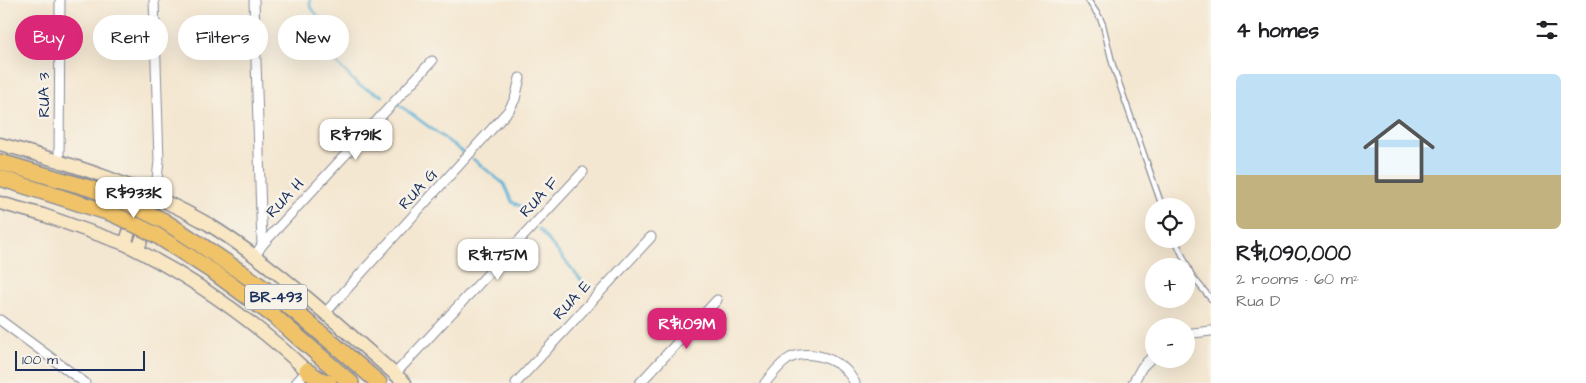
<!DOCTYPE html>
<meta charset="utf-8">
<style>
body{margin:0;font-family:"Architects Daughter",sans-serif;background:#f2f2f2;color:#202124;height:100vh;display:flex;flex-direction:column;font-size:19px;white-space:nowrap}
*{box-sizing:border-box;margin:0}
p{font-size:16px;color:#757577}
.icon{flex:none;width:28px;height:28px;fill:none;stroke:currentColor;stroke-width:2;stroke-linecap:round;stroke-linejoin:round}
.map{position:relative;flex:1;overflow:hidden}
.panel{display:flex;flex-direction:column;background:#fff;width:375px}
.panel>*{flex:none}
.banner{position:absolute;left:15px;top:15px;width:475px;height:45px;display:flex;gap:10px}
.buttons{position:absolute;left:1145px;top:198px;display:grid;gap:10px}
.buttons a{display:grid;place-items:center;width:50px;height:50px;border-radius:50%;background:#fff;box-shadow:0 5px 20px #0002;font-size:25px}
.scale{position:absolute;left:15px;bottom:12px;width:130px;box-sizing:border-box;padding-left:5px;border:2px solid #1b2f5e;border-top:0;font-size:14px;line-height:18px;white-space:nowrap;color:#1b2f5e;-webkit-text-stroke:4px #f7f3e8;paint-order:stroke}
.price{position:absolute;translate:-50% -42px;padding:0 11px;border-radius:10px;background:#fff;color:#222;font-size:16px;line-height:32px;filter:drop-shadow(0 1px 2px #0008)}
.price::after{content:'';position:absolute;left:50%;top:30px;width:15px;height:11px;margin-left:-8px;background:inherit;clip-path:polygon(0 0,100% 0,50% 100%)}
.price.active{background:#db2777;color:#fff}
ul{padding:0;list-style:none}
li{display:grid;align-content:center;gap:10px;height:265px;padding:0 25px}
li span{display:grid;place-items:center;height:155px;border-radius:8px;color:#555}
li>.icon{margin-inline-start:auto}
span .icon{width:90px;height:90px;fill:#fffc;stroke-width:1}
li b{font-size:21px}
h2{display:flex;justify-content:space-between;align-items:center;height:60px;padding:0 25px;font-size:21px}
.tag{padding:0 18px;border-radius:22px;background:#fff;box-shadow:0 5px 20px #0002;font-size:18px;line-height:45px}
.tag.active{background:#db2777;color:#fff}
main{display:flex;flex:1;min-height:0}
.map>svg:first-child{display:block}
.lines{fill:none;stroke-linecap:round;stroke-linejoin:round}
.stream{stroke:#59b1d6;stroke-width:2.5}
.lane-casing{stroke:#888b98;stroke-width:7}
.street-casing{stroke:#888b98;stroke-width:11}
.secondary-casing{stroke:#888b98;stroke-width:15}
.highway-casing{stroke:#888b98;stroke-width:18}
.lane{stroke:#fff;stroke-width:4.5}
.street{stroke:#fff;stroke-width:9}
.secondary{stroke:#f9e7c3;stroke-width:12}
.highway{stroke:#f0c369;stroke-width:15}
.highway-bridge-casing{stroke:#888b98;stroke-width:18;stroke-linecap:butt}
.highway-bridge{stroke:#f0c369;stroke-width:15}
.labels{text-anchor:middle;dominant-baseline:central;stroke-width:5;stroke-linejoin:round;paint-order:stroke}
.shield{fill:#f7f3e8;stroke:#5d6a87;stroke-width:1}
.shield-label{font-size:15px;font-weight:bold;fill:#1b2f5e}
.street-label{font-size:16px;fill:#1b2f5e;stroke:#f7f3e8}
</style>
<main>
<div class="map">
<svg width="1211" height="383" viewBox="0 0 1211 383">
<rect width="100%" height="100%" fill="#f7f3e8"/>
<filter id="ink" filterUnits="userSpaceOnUse"><feTurbulence type="fractalNoise" baseFrequency=".02" numOctaves="2"/><feDisplacementMap in="SourceGraphic" scale="10" xChannelSelector="R" yChannelSelector="G"/><feConvolveMatrix kernelMatrix="1 2 1 2 8 2 1 2 1" color-interpolation-filters="sRGB"/></filter>
<filter id="wash" filterUnits="userSpaceOnUse"><feTurbulence type="fractalNoise" baseFrequency=".0096" numOctaves="4" result="noise"/><feDisplacementMap in="SourceGraphic" scale="20" xChannelSelector="R" yChannelSelector="G"/><feGaussianBlur stdDeviation="1.12" result="paint"/><feColorMatrix in="noise" values="0 0 0 0 0 0 0 0 0 0 0 0 0 0 0 0 0 1.4 0 .05"/><feComposite in="paint" operator="in"/></filter>
<g filter="url(#wash)">
<rect width="100%" height="100%" fill="#f4e7d1"/>
<g class="lines">
<!-- stream -->
<g class="stream">
<path d="M310,0V6L324,24L332,58L358,85L383,96"/>
<path d="M398,104L463,152"/>
<path d="M473,159L504,184L512,202L531,211"/>
<path d="M539,229L582,281"/>
</g>
</g>
</g>
<g filter="url(#ink)">
<g class="lines">
<!-- lane casing -->
<g class="lane-casing">
<g id="lane">
<path d="M1088,0L1100,18L1103,25L1113,66L1162,206"/>
<path d="M1175,239L1192,276L1211,299"/>
</g>
</g>
<!-- street casing -->
<g class="street-casing">
<g id="street">
<path d="M154,0L159,161L155,197"/>
<path d="M254,0L262,245L255,256"/>
<path d="M59,160L60,0"/>
<path d="M262,245L432,61"/>
<path d="M326,312L509,110L515,99L520,78"/>
<path d="M0,320L85,383"/>
<path d="M1186,335L1193,333L1211,331"/>
<path d="M395,374L583,172"/>
<path d="M296,383L307,371"/>
<path d="M516,383L651,237"/>
<path d="M640,383L717,300"/>
<path d="M765,383C772,375 778,366 787,360C800,350 823,355 836,363C845,367 850,375 855,383"/>
<path d="M1133,383L1142,367L1154,355"/>
</g>
</g>
<!-- secondary casing -->
<g class="secondary-casing">
<g id="secondary">
<path d="M0,144C72,164 143,186 208,224C234,240 258,258 282,277C324,311 364,347 405,383"/>
<path d="M0,203L43,215L125,244C192,277 253,320 307,371"/>
<path d="M125,244L143,191"/>
<path d="M138,250L155,197"/>
</g>
</g>
<!-- highway casing -->
<g class="highway-casing">
<g id="highway">
<path d="M0,162L89,188L119,199"/>
<path d="M0,178L113,214"/>
<path d="M164,221C206,248 248,276 288,306C319,331 349,357 379,383"/>
<path d="M156,235L215,273L275,317L351,383"/>
<path d="M307,371L319,379L329,383"/>
</g>
</g>
<!-- lane -->
<use href="#lane" class="lane"/>
<!-- street -->
<use href="#street" class="street"/>
<!-- secondary -->
<use href="#secondary" class="secondary"/>
<!-- highway -->
<use href="#highway" class="highway"/>
<!-- highway-bridge casing -->
<g class="highway-bridge-casing">
<g id="highway-bridge">
<path d="M119,199L164,221"/>
<path d="M113,214L156,235"/>
</g>
</g>
<!-- highway-bridge -->
<use href="#highway-bridge" class="highway-bridge"/>
</g>
</g>
<g class="labels">
<!-- shield labels -->
<rect class="shield" x="245" y="284.5" width="62" height="25" rx="4"/>
<g class="shield-label">
<text x="276" y="297">BR-493</text>
</g>
<!-- street labels -->
<g class="street-label">
<text transform="translate(44 95) rotate(-90)">RUA 3</text>
<text transform="translate(418 189) rotate(-48)">RUA G</text>
<text transform="translate(539 197) rotate(-47)">RUA F</text>
<text transform="translate(285 198) rotate(-47)">RUA H</text>
<text transform="translate(572 300) rotate(-47)">RUA E</text>
</g>
</g>
</svg>
<div class="buttons">
<a><svg class="icon" aria-label="locate" viewBox="0 0 24 24"><circle cx="12" cy="12" r="6"/><path d="M12 2v4M12 18v4M2 12h4M18 12h4"/></svg></a>
<a>+</a>
<a>−</a>
</div>
<div class="scale">100 m</div>
<b class="price" style="left:356px;top:161px">R$791K</b>
<b class="price" style="left:134px;top:219px">R$933K</b>
<b class="price" style="left:498px;top:281px">R$1.75M</b>
<b class="price active" style="left:687px;top:350px">R$1.09M</b>
<div class="banner">
<a class="tag active">Buy</a>
<a class="tag">Rent</a>
<a class="tag">Filters</a>
<a class="tag">New</a>
</div>
</div>
<section class="panel">
<h2>4 homes<svg class="icon" aria-label="filters" viewBox="0 0 24 24"><path d="M4 7h16M4 17h16"/><circle cx="9" cy="7" r="2"/><circle cx="15" cy="17" r="2"/></svg></h2>
<ul>
<li><span style="background:linear-gradient(#bfe0f5 65%,#c2b280 0)"><svg class="icon" aria-label="home" viewBox="0 0 24 24"><path d="M3 11l9-7 9 7M6 9v11h12V9"/></svg></span><div><b>R$1,090,000</b><p>2 rooms · 60 m²</p><p>Rua D</p></div></li>
</ul>
</section>
</main>
